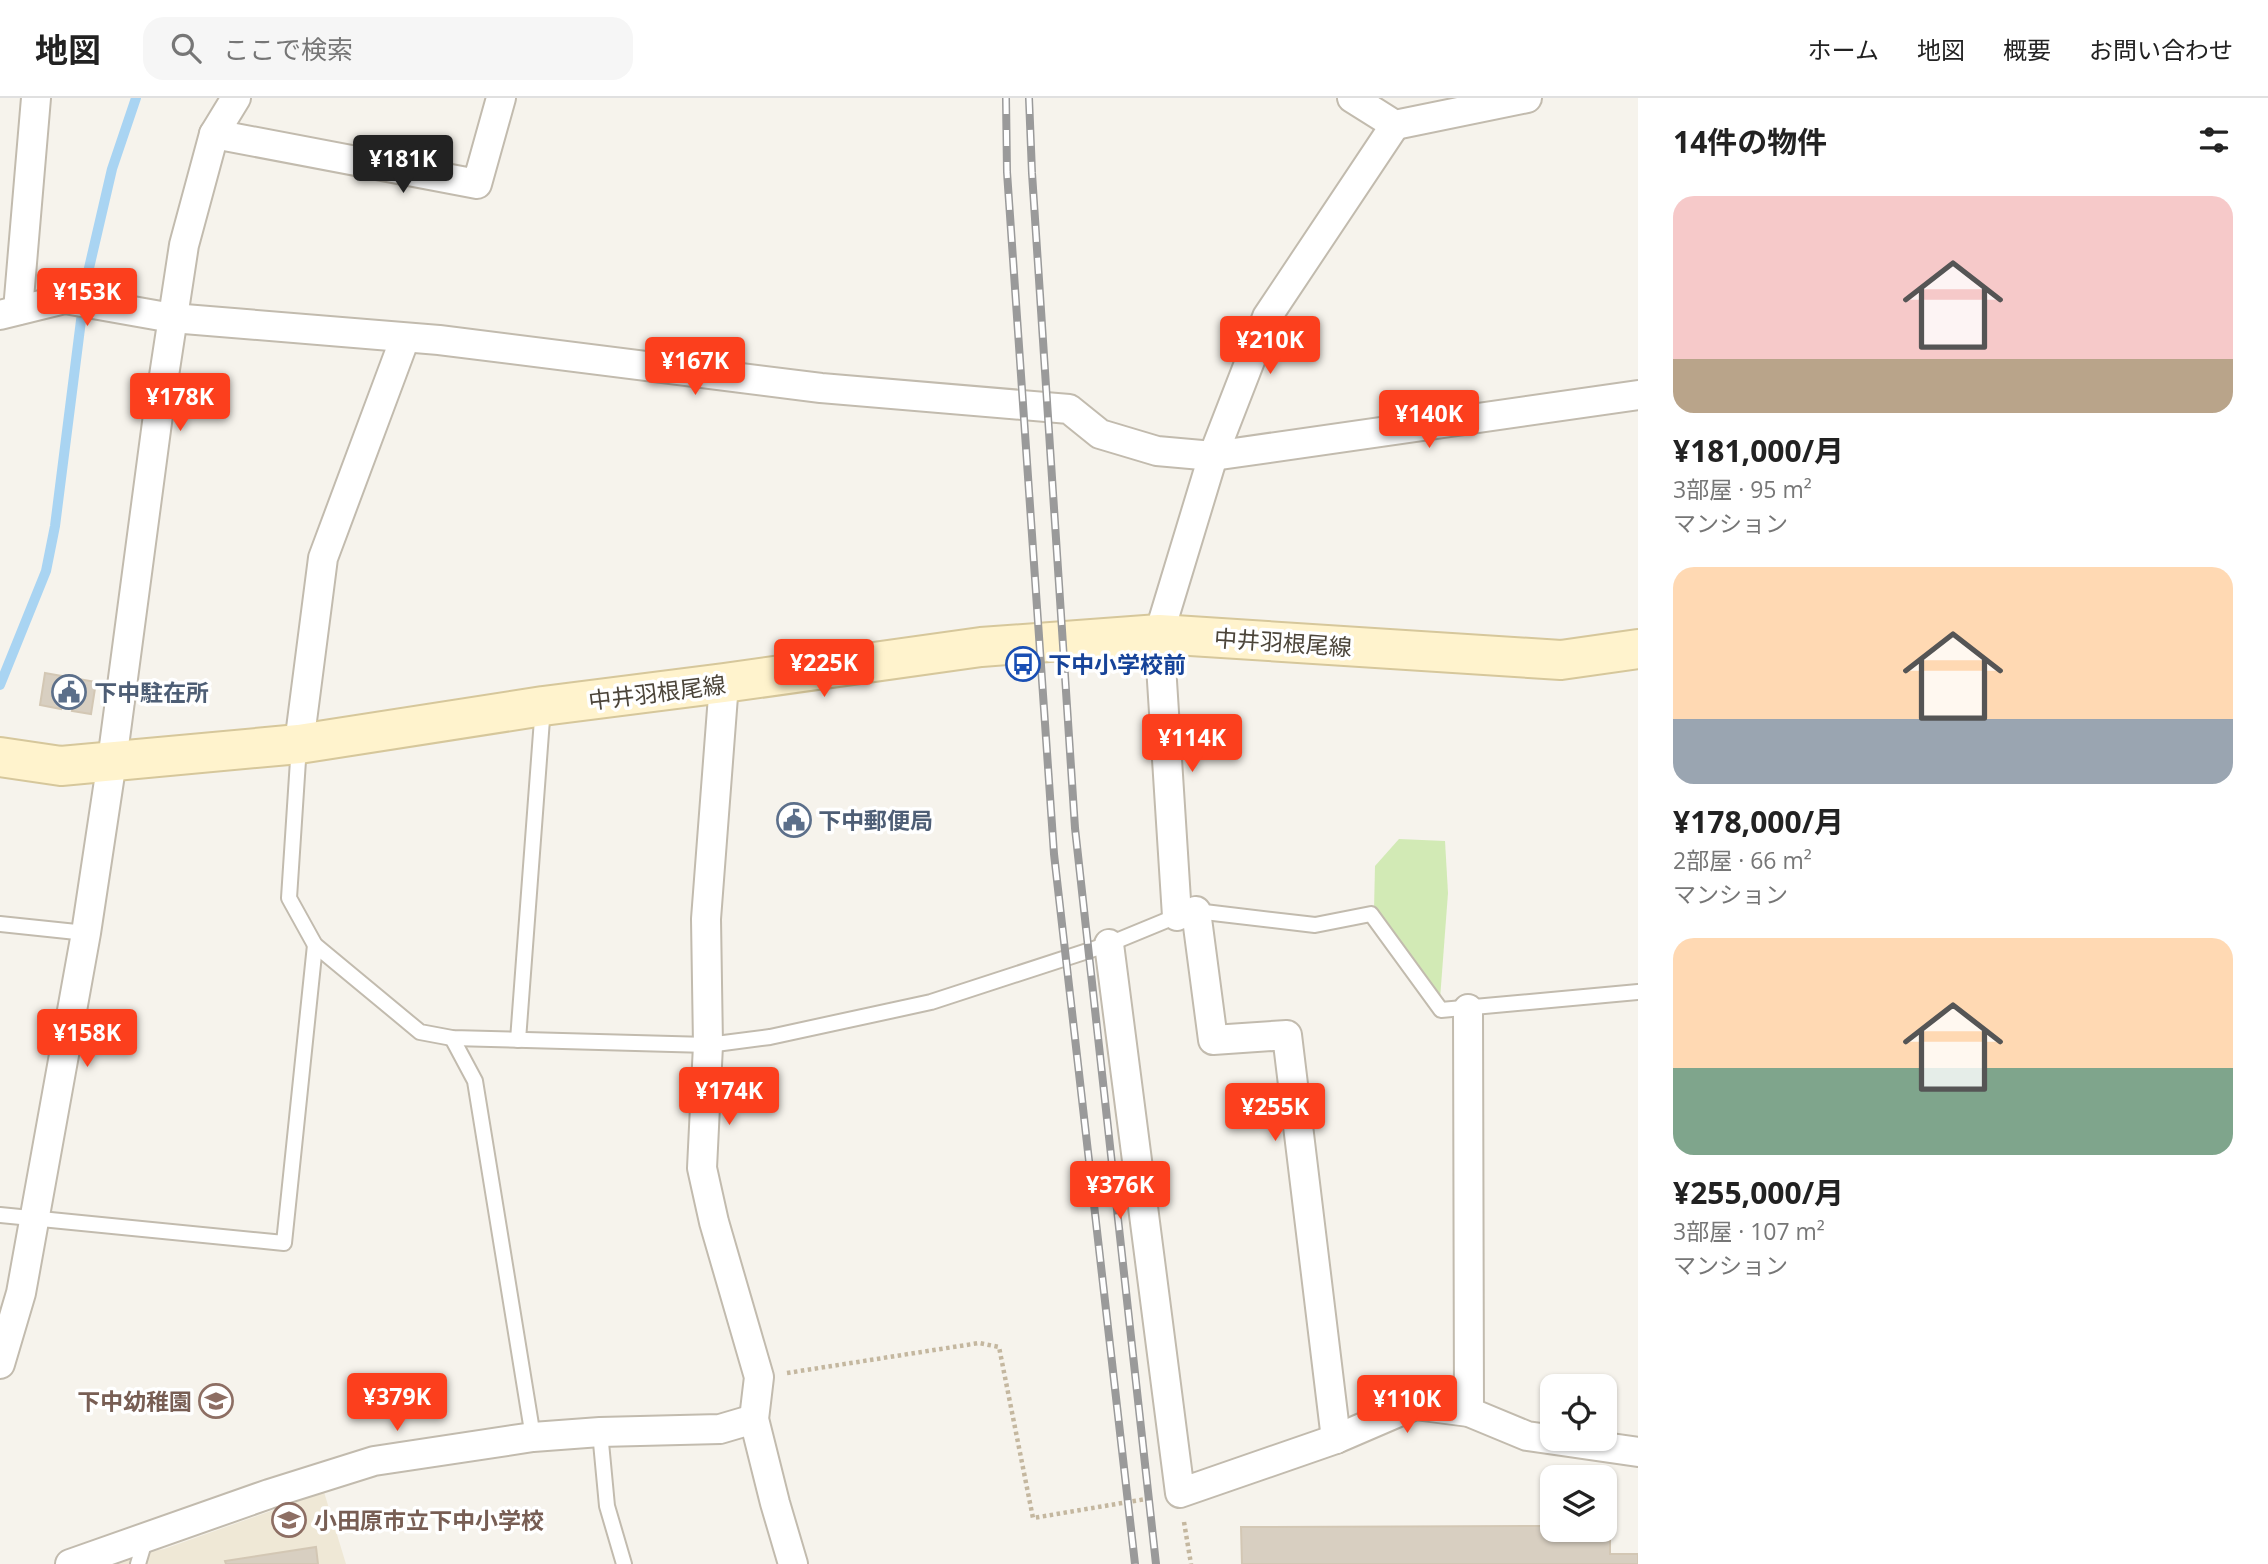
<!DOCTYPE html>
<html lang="ja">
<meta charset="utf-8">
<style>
body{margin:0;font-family:"Open Sans","Noto Sans JP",sans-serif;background:#f6f6f6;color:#222;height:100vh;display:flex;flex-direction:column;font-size:26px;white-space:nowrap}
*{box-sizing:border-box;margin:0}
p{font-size:23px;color:#767676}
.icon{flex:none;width:38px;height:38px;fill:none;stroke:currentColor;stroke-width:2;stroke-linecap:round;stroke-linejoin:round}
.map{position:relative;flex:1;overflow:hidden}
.drawer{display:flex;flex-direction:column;background:#fff;width:630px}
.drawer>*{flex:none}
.fabs{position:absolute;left:1540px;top:1276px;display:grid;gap:14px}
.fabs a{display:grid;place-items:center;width:77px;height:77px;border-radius:14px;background:#fff;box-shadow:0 2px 5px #0004;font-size:35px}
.price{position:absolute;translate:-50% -60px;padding:0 16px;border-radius:7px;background:#fc3f1d;color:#fff;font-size:23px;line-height:46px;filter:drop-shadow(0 2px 4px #0008)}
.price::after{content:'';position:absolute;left:50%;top:42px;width:21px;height:16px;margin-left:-10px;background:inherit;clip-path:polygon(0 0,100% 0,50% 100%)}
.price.active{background:#222;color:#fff}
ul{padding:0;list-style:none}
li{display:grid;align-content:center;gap:14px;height:371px;padding:0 35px}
li span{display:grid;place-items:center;height:217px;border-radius:21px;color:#555}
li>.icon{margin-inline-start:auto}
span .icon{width:126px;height:126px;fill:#fffc;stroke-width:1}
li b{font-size:30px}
h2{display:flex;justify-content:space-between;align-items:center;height:84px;padding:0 35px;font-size:30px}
header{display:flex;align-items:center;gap:42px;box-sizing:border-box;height:98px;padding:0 35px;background:#fff;border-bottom:2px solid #e0e0e0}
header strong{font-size:33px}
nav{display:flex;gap:38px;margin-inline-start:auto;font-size:24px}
.search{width:490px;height:63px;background:#f6f6f6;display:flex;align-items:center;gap:18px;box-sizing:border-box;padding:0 24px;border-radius:21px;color:#767676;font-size:26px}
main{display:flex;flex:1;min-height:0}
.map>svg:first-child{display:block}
.education{fill:#efe8d6}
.green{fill:#d2eab5}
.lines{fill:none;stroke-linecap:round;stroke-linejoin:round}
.stream{stroke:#a9d4f2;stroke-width:10}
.building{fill:#d8cfc1;stroke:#d3c7b4;stroke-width:2}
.lane-casing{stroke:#c2bbae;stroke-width:18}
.street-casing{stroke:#c2bbae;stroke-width:32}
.secondary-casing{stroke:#d6c79b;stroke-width:42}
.path{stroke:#c4b79f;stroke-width:4.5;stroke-dasharray:3.5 3.5;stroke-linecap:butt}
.lane{stroke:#fff;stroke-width:14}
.street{stroke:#fff;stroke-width:28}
.secondary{stroke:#fff3cd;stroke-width:38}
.rail-casing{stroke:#9a9a9a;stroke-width:8}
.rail{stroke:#fff;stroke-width:5;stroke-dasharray:16;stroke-linecap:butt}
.labels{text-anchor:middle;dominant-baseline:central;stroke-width:7;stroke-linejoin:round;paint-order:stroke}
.street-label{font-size:23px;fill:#4b4439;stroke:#fff}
.transit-label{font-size:23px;font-weight:bold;fill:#164399;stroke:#fff;text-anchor:start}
.service-label{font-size:23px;font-weight:bold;fill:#4e5e75;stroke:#fff;text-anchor:start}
.education-label{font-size:23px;font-weight:bold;fill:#785e54;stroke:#fff;text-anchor:end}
</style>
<header>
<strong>地図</strong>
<div class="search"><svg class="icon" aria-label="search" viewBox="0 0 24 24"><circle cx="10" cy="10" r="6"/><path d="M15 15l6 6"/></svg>ここで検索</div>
<nav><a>ホーム</a><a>地図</a><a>概要</a><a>お問い合わせ</a></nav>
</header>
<main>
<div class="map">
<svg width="1638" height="1466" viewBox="0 0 1638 1466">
<rect width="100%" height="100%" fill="#f6f3ec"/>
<!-- education -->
<path class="education" d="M324,1394L346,1466H103L128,1457L164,1451Z"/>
<!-- green -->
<path class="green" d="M1399,741L1445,743L1448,795L1440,901L1374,812L1375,768Z"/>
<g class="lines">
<!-- stream -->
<path class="stream" d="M0,587L46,473L55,428L86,183L112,71L136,0"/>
</g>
<!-- building -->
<g class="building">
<path d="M45,575L96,584L91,616L72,613L74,606L63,604L61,611L40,607Z"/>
<path d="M1552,1428V1432H1605V1428H1610V1456H1638V1466H1242L1241,1429Z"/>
<path d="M316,1449L318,1466H226L225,1463Z"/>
</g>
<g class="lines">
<!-- lane casing -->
<g class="lane-casing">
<g id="lane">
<path d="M299,647L289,800L315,847L420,934L452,940L708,947L770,939L931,904L1109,846L1177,818L1196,813L1315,827L1371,816L1441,912L1638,894"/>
<path d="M0,826L86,835"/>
<path d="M452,940L475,983L533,1339"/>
<path d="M518,942L543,608"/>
<path d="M0,1117L284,1145L315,847"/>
<path d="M600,1334L607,1408L624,1466"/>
<path d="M138,1466L146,1439"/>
</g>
</g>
<!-- street casing -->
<g class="street-casing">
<g id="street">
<path d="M1352,0L1395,27L1527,0"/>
<path d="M214,36L477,86L501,0"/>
<path d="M18,212L36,0"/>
<path d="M0,217L65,201L172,220L439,242L821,290L1069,311L1100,336L1157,353L1213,358L1638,297"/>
<path d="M724,585L706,821L708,947L702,1070L714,1124L759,1279L754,1321L775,1405L793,1466"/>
<path d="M299,646L323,460L405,240"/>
<path d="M1196,813L1213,942L1287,937L1336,1341"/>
<path d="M1177,818L1159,536L1213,358L1267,219L1395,27"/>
<path d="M1109,846L1180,1395L1336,1341L1415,1307L1469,1314L1527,1338L1638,1354"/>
<path d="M1468,911L1469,1314"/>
<path d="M0,1266L21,1195L86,835L112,663L158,317L184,147L214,36L236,0"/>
<path d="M70,1466L269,1396L374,1363L533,1339L600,1334L720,1331L754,1321"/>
</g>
</g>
<!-- secondary casing -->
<g class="secondary-casing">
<path id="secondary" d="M0,659L61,668L299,646L543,608L724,585L981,549L1159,536L1561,562L1638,551"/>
</g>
<!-- path -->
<g class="path">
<path d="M787,1275L979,1245L999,1249L1033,1420L1152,1400"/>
<path d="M1184,1424L1191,1466"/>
</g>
<!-- lane -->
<use href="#lane" class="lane"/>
<!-- street -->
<use href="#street" class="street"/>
<!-- secondary -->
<use href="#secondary" class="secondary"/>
<!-- rail casing -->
<g class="rail-casing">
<g id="rail">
<path d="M1006,0L1007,74L1054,756L1135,1466"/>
<path d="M1029,0L1032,75L1075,730L1156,1466"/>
</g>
</g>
<!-- rail -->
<use href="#rail" class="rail"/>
</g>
<!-- icons -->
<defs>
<g id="bus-ring" transform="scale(1.75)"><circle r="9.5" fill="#fff" stroke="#1a4fb4" stroke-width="1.5"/><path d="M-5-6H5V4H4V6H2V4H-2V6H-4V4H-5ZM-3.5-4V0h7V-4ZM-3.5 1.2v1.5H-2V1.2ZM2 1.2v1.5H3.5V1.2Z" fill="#1a4fb4"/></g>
<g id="civic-ring" transform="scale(1.75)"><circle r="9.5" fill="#fff" stroke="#5c6f8a" stroke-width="1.5"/><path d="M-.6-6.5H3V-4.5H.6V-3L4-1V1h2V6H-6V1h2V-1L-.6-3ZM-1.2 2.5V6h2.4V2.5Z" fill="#5c6f8a"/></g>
<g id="school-ring" transform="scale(1.75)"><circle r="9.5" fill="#fff" stroke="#8d6e63" stroke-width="1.5"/><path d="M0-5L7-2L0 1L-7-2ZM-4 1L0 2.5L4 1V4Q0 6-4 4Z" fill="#8d6e63"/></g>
</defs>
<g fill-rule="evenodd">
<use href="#bus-ring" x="1023" y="566"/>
<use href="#civic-ring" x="69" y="594"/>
<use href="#civic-ring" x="794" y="722"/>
<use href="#school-ring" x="216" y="1303"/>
<use href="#school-ring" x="289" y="1422"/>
</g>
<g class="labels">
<!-- street labels -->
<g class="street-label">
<text transform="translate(1283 544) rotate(4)">中井羽根尾線</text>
<text transform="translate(657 594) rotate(-7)">中井羽根尾線</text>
</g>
<!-- transit labels -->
<g class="transit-label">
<text x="1048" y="566">下中小学校前</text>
</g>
<!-- service labels -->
<g class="service-label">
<text x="94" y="594">下中駐在所</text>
<text x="818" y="722">下中郵便局</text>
</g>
<!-- education labels -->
<g class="education-label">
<text x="192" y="1303">下中幼稚園</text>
<text x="314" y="1422" text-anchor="start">小田原市立下中小学校</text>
</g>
</g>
</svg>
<div class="fabs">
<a><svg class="icon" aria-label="locate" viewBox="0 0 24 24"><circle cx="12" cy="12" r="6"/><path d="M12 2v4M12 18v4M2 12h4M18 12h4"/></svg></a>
<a><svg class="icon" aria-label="layers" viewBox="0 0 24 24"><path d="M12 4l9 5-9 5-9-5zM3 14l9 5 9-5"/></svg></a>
</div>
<b class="price active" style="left:403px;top:97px">¥181K</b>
<b class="price" style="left:87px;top:230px">¥153K</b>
<b class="price" style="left:1270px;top:278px">¥210K</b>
<b class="price" style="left:695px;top:299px">¥167K</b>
<b class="price" style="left:180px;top:335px">¥178K</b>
<b class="price" style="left:1429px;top:352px">¥140K</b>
<b class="price" style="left:824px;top:601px">¥225K</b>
<b class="price" style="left:1192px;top:676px">¥114K</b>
<b class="price" style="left:87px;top:971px">¥158K</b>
<b class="price" style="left:729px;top:1029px">¥174K</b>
<b class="price" style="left:1275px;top:1045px">¥255K</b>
<b class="price" style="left:1120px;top:1123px">¥376K</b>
<b class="price" style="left:397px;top:1335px">¥379K</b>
<b class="price" style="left:1407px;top:1337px">¥110K</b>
</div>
<section class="drawer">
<h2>14件の物件<svg class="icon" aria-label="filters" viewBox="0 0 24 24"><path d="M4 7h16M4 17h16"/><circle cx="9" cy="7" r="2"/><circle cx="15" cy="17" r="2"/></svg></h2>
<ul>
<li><span style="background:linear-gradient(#f6c9c9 75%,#b9a48a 0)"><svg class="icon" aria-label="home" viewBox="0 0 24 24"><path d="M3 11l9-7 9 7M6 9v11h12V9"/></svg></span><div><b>¥181,000/月</b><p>3部屋 · 95 m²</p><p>マンション</p></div></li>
<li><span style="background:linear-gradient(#ffd9b3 70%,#9aa5b1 0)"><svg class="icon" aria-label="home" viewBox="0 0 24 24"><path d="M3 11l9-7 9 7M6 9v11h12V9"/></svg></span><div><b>¥178,000/月</b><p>2部屋 · 66 m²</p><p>マンション</p></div></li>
<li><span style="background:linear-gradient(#ffd9b3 60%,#7fa58c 0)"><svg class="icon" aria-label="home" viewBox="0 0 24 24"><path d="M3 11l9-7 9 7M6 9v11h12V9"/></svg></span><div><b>¥255,000/月</b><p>3部屋 · 107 m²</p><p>マンション</p></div></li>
</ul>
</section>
</main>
